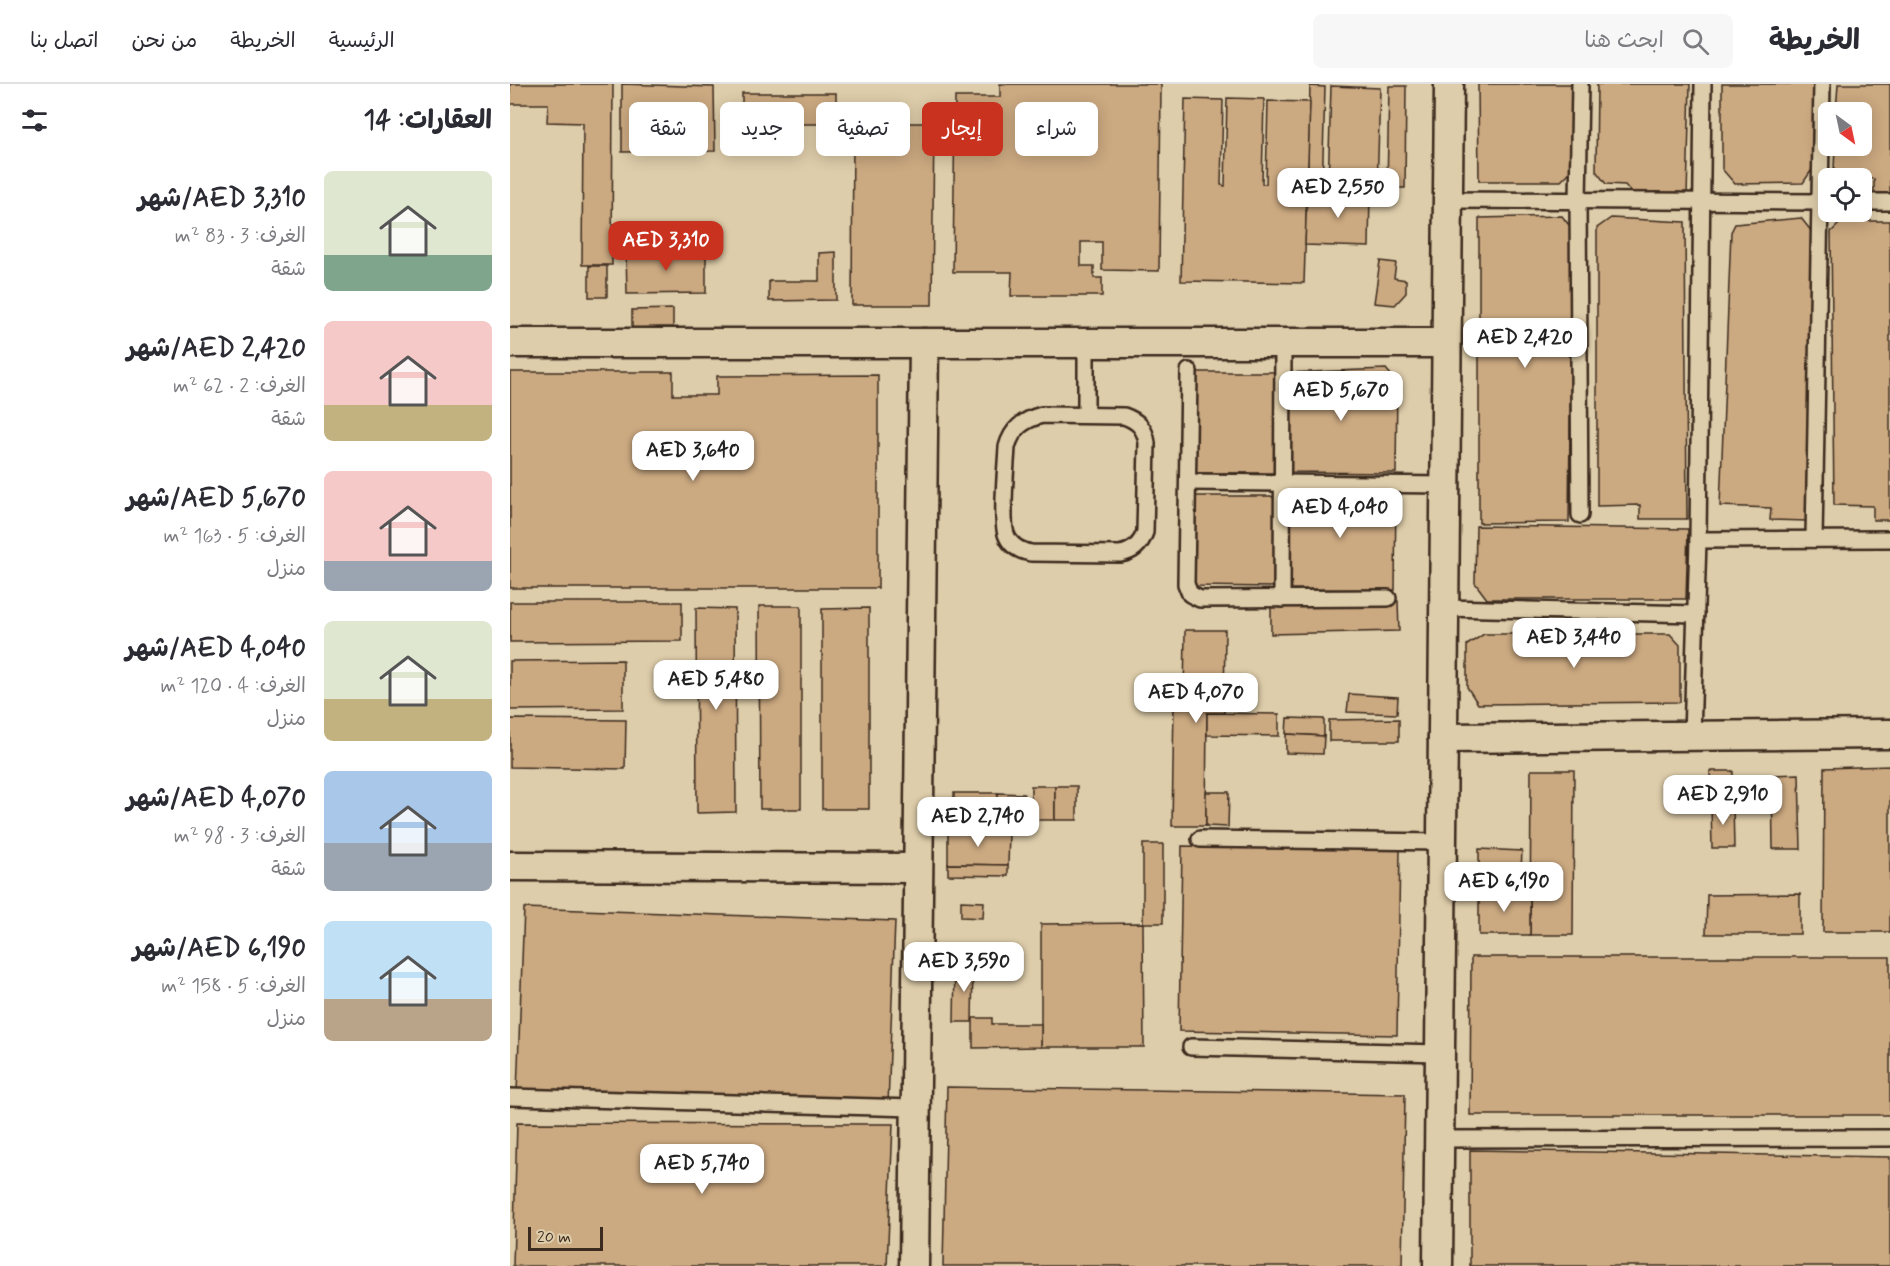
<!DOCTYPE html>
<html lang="ar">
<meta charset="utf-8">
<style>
body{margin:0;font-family:Mynerve,"Playpen Sans Arabic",sans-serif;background:#f7f7f7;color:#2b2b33;direction:rtl;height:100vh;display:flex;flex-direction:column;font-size:22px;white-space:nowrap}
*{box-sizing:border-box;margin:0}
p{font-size:20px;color:#7c7c81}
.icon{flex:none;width:33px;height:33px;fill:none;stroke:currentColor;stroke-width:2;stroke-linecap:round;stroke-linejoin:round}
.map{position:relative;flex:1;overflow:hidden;direction:ltr}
.details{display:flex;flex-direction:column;background:#fff;width:510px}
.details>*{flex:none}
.banner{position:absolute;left:18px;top:18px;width:570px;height:54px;direction:rtl;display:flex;gap:12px}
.needle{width:39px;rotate:147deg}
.tools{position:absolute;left:1308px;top:18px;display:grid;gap:12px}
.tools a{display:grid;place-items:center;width:54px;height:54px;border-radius:9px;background:#fff;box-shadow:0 3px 15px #0003;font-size:30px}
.scale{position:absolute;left:18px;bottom:15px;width:75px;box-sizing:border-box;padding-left:6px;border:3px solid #3b2a1e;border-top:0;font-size:16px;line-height:21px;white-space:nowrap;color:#3b2a1e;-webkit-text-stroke:4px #decdaa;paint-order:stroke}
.price{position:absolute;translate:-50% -51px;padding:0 14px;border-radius:12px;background:#fff;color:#222;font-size:20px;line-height:39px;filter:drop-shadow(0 2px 3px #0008)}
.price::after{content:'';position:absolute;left:50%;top:36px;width:18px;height:14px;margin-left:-9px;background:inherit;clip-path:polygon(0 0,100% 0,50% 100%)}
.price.active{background:#c8321e;color:#fff}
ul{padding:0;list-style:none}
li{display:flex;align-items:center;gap:18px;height:150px;padding:0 18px}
li span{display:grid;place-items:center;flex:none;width:168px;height:120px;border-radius:9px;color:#555}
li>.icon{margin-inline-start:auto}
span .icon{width:72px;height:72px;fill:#fffc;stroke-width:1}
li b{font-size:26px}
h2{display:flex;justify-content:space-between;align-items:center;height:72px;padding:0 18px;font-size:26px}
.chip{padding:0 21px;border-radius:9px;background:#fff;box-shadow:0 3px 15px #0003;font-size:21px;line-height:54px}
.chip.active{background:#c8321e;color:#fff}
header{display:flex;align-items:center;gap:36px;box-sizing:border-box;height:84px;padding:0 30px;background:#fff;border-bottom:2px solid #e1e1e2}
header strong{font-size:28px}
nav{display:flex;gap:33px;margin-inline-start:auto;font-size:21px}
.search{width:420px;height:54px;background:#f7f7f7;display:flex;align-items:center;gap:15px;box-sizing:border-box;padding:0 21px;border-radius:9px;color:#7c7c81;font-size:22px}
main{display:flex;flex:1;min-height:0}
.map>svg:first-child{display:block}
.building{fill:#cba981;stroke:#3b2a1e;stroke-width:1.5}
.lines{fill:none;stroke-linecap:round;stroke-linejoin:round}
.lane-casing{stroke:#3b2a1e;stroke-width:20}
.street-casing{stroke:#3b2a1e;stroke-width:33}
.lane{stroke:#decdaa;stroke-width:15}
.street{stroke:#decdaa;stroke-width:28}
</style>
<header>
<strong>الخريطة</strong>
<div class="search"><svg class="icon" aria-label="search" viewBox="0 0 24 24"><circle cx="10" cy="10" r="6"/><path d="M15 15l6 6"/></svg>ابحث هنا</div>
<nav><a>الرئيسية</a><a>الخريطة</a><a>من نحن</a><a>اتصل بنا</a></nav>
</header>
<main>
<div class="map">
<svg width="1380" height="1182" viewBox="0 0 1380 1182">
<rect width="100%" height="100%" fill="#decdaa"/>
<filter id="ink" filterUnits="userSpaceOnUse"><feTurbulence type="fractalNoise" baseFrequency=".0167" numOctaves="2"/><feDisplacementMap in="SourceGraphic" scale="12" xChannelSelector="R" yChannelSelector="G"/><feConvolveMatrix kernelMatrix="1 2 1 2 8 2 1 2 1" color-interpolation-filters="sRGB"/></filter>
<g filter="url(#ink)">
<!-- building -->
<g class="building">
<path d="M0,0H103L102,181H72L73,39L37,38L38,20H0Z"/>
<path d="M112,0L204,3L205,67L112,68Z"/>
<path d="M490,0H651L649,187L592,186V158H571V182H584V194H592V212H501L502,188H443L445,13H490Z"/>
<path d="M968,0H1062L1063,85L1051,97H969Z"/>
<path d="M1087,0H1180L1177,112L1126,114L1115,101L1096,100L1086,87Z"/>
<path d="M1212,0H1303V84L1293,99L1225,100L1212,85Z"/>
<path d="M1328,0H1380V111H1364V95L1338,93L1324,86L1325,62H1352V28H1326Z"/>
<path d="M800,2L815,3L812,108L797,107Z"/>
<path d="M821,2L870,4L867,106L818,104Z"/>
<path d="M879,2H896L895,104H877Z"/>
<rect x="232" y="9" width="94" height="31"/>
<path d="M717,14L754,15L752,100H756L758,17L800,18L794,199L671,197L675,15L713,16L711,101L715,102Z"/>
<path d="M343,39H424L422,221H342Z"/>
<path d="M797,107L860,109L859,163L795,161Z"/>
<path d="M1052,132L1062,145L1059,438L969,439V134Z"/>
<path d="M1101,134L1175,138L1177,435H1130V421L1087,422V144Z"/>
<path d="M1291,134L1302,148L1298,437L1260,436L1261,424L1210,422L1221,148L1225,140Z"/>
<path d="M1332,137H1380V436H1363V422L1324,421L1321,148Z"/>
<path d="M142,145H165V151L142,152Z"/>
<path d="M196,166V209L117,210L116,167Z"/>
<path d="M326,168V216L259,217V197H309V169Z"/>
<path d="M870,177L886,179L884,194L896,196V209L885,221L864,219Z"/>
<rect x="79" y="182" width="18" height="31"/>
<path d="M163,225V243L122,244V226Z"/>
<path d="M876,285L887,298L886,389L776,388L775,289Z"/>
<path d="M0,288H163V311H207V292L368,291V504H0Z"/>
<rect x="686" y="288" width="82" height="101"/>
<path d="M776,403L886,404L885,506L774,505Z"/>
<path d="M682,412H761L767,417L766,503L683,502Z"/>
<path d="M966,442L1178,445L1176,515H977L965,499Z"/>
<path d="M888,517L889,547L761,550V519Z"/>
<path d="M0,518H172V557L0,558Z"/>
<path d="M249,522H291V725H250Z"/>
<path d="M186,524L225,525L226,728L187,729Z"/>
<path d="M359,524V725H312V525Z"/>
<path d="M675,546H715L714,629H697L696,742H662L664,618H674Z"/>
<path d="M974,550H1160L1170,561V618L968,620L957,603V561Z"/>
<path d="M113,576V625L0,626V577Z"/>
<path d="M839,610L888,613L887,630L837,628Z"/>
<path d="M697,629L769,630V652L697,651Z"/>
<path d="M777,634L814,635V652L776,650Z"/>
<path d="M0,635L116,636L115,685L0,683Z"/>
<path d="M889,635V657H819V636Z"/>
<path d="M776,650L814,652L813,670L776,669Z"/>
<path d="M1380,682V848H1313L1314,684Z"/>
<path d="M1021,686H1064L1063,851H1020Z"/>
<path d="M1200,687H1223V719L1201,720Z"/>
<path d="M1289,690L1291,765H1263L1262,691Z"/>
<rect x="521" y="702" width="24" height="34"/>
<rect x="545" y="702" width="22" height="34"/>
<path d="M696,708H719L718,743L696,742Z"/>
<rect x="444" y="709" width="44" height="27"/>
<path d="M488,709L514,710V720H488Z"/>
<path d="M1223,719L1224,764H1202L1201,720Z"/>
<path d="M488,720H514L513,736H488Z"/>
<path d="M438,748L499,749L498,781L438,780Z"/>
<rect x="633" y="760" width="20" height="79"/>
<path d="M672,762L890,766L887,951L669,947Z"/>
<path d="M969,765L1012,767L1011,787L969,785Z"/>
<path d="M438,780L498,781V792L438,791Z"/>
<rect x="969" y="807" width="51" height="44"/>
<path d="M1290,810V850H1196L1197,811Z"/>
<path d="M451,817L474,818L473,834L451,833Z"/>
<path d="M14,824L385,837L378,1021L7,1008Z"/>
<path d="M633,839L634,963H531V840Z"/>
<path d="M961,873H1380V1031H960Z"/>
<path d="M445,880H463L462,938H444Z"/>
<path d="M463,934H482V940H531V963L463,964Z"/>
<path d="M437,1003L895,1010L892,1182H433Z"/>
<path d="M7,1039L383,1040L377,1182H3Z"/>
<path d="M960,1066L1380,1073V1182H960Z"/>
</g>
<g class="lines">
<!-- lane casing -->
<g class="lane-casing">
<g id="lane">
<path d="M1070,0L1068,117L1070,431"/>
<path d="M938,116L1318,118"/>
<path d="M1352,118H1380"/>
<path d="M679,287L676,500L680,510L690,515L878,514"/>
<path d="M532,331L614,332C628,337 635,344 637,359L635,448C631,460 623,468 610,470L521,469C510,467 500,462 496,450C491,435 496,382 497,363C502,345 513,336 532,331Z"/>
<path d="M576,331V259"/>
<path d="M678,398L935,401"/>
<path d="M1304,455L1312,0"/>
<path d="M1188,456L1380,455"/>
<path d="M772,515L773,259"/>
<path d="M934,524L1186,530"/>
<path d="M1182,652L1188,456L1193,0"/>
<path d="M690,755L932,758"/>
<path d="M681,963L930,969"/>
<path d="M0,1013L405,1024"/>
<path d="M929,1055L1380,1054"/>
</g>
</g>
<!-- street casing -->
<g class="street-casing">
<g id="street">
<path d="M0,259H936"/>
<path d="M933,654L1380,650"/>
<path d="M0,782L407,784"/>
<path d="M404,1182L414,259"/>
<path d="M928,1182L939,0"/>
</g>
</g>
<!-- lane -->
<use href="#lane" class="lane"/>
<!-- street -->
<use href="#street" class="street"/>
</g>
</g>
</svg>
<div class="tools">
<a><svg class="needle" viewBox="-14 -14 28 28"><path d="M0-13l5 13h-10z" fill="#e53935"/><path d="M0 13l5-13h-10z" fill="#7c7c81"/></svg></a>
<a><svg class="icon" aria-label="locate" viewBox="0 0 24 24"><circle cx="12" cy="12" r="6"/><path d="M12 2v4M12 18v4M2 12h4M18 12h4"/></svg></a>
</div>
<div class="scale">20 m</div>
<b class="price" style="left:828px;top:135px">AED 2,550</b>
<b class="price active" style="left:156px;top:188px">AED 3,310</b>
<b class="price" style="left:1015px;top:285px">AED 2,420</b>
<b class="price" style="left:831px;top:338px">AED 5,670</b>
<b class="price" style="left:183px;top:398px">AED 3,640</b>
<b class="price" style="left:830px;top:455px">AED 4,040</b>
<b class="price" style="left:1064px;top:585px">AED 3,440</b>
<b class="price" style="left:206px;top:627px">AED 5,480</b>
<b class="price" style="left:686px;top:640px">AED 4,070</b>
<b class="price" style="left:1213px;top:742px">AED 2,910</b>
<b class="price" style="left:468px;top:764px">AED 2,740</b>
<b class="price" style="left:994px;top:829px">AED 6,190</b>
<b class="price" style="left:454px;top:909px">AED 3,590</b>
<b class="price" style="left:192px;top:1111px">AED 5,740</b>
<div class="banner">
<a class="chip">شراء</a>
<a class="chip active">إيجار</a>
<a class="chip">تصفية</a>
<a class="chip">جديد</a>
<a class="chip">شقة</a>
</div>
</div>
<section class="details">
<h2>العقارات: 14<svg class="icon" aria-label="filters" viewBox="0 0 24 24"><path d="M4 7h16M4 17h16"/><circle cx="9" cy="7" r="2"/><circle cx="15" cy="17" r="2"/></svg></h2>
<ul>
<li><span style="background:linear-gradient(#dfe7d0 70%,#7fa58c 0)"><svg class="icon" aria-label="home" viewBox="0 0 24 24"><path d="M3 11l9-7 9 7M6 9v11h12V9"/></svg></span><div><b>AED 3,310/شهر</b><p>الغرف: 3 · 83 m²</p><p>شقة</p></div></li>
<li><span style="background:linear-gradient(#f6c9c9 70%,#c2b280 0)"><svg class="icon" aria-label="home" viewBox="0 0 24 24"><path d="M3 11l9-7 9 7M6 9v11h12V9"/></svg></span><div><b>AED 2,420/شهر</b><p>الغرف: 2 · 62 m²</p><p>شقة</p></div></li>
<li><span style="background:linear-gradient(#f6c9c9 75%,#9aa5b1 0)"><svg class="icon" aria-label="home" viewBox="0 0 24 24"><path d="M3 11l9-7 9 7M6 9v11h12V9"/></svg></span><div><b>AED 5,670/شهر</b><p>الغرف: 5 · 163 m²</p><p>منزل</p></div></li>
<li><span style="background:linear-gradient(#dfe7d0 65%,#c2b280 0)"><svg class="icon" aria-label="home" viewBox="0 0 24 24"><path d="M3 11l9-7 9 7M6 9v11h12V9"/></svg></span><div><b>AED 4,040/شهر</b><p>الغرف: 4 · 120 m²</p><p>منزل</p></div></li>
<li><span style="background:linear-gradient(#a9c7e8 60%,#9aa5b1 0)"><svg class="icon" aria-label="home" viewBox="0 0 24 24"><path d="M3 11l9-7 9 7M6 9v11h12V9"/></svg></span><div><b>AED 4,070/شهر</b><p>الغرف: 3 · 98 m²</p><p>شقة</p></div></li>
<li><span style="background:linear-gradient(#bfe0f5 65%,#b9a48a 0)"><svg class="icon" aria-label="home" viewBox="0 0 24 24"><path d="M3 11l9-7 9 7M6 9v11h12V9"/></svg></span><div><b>AED 6,190/شهر</b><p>الغرف: 5 · 158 m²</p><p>منزل</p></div></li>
</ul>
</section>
</main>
